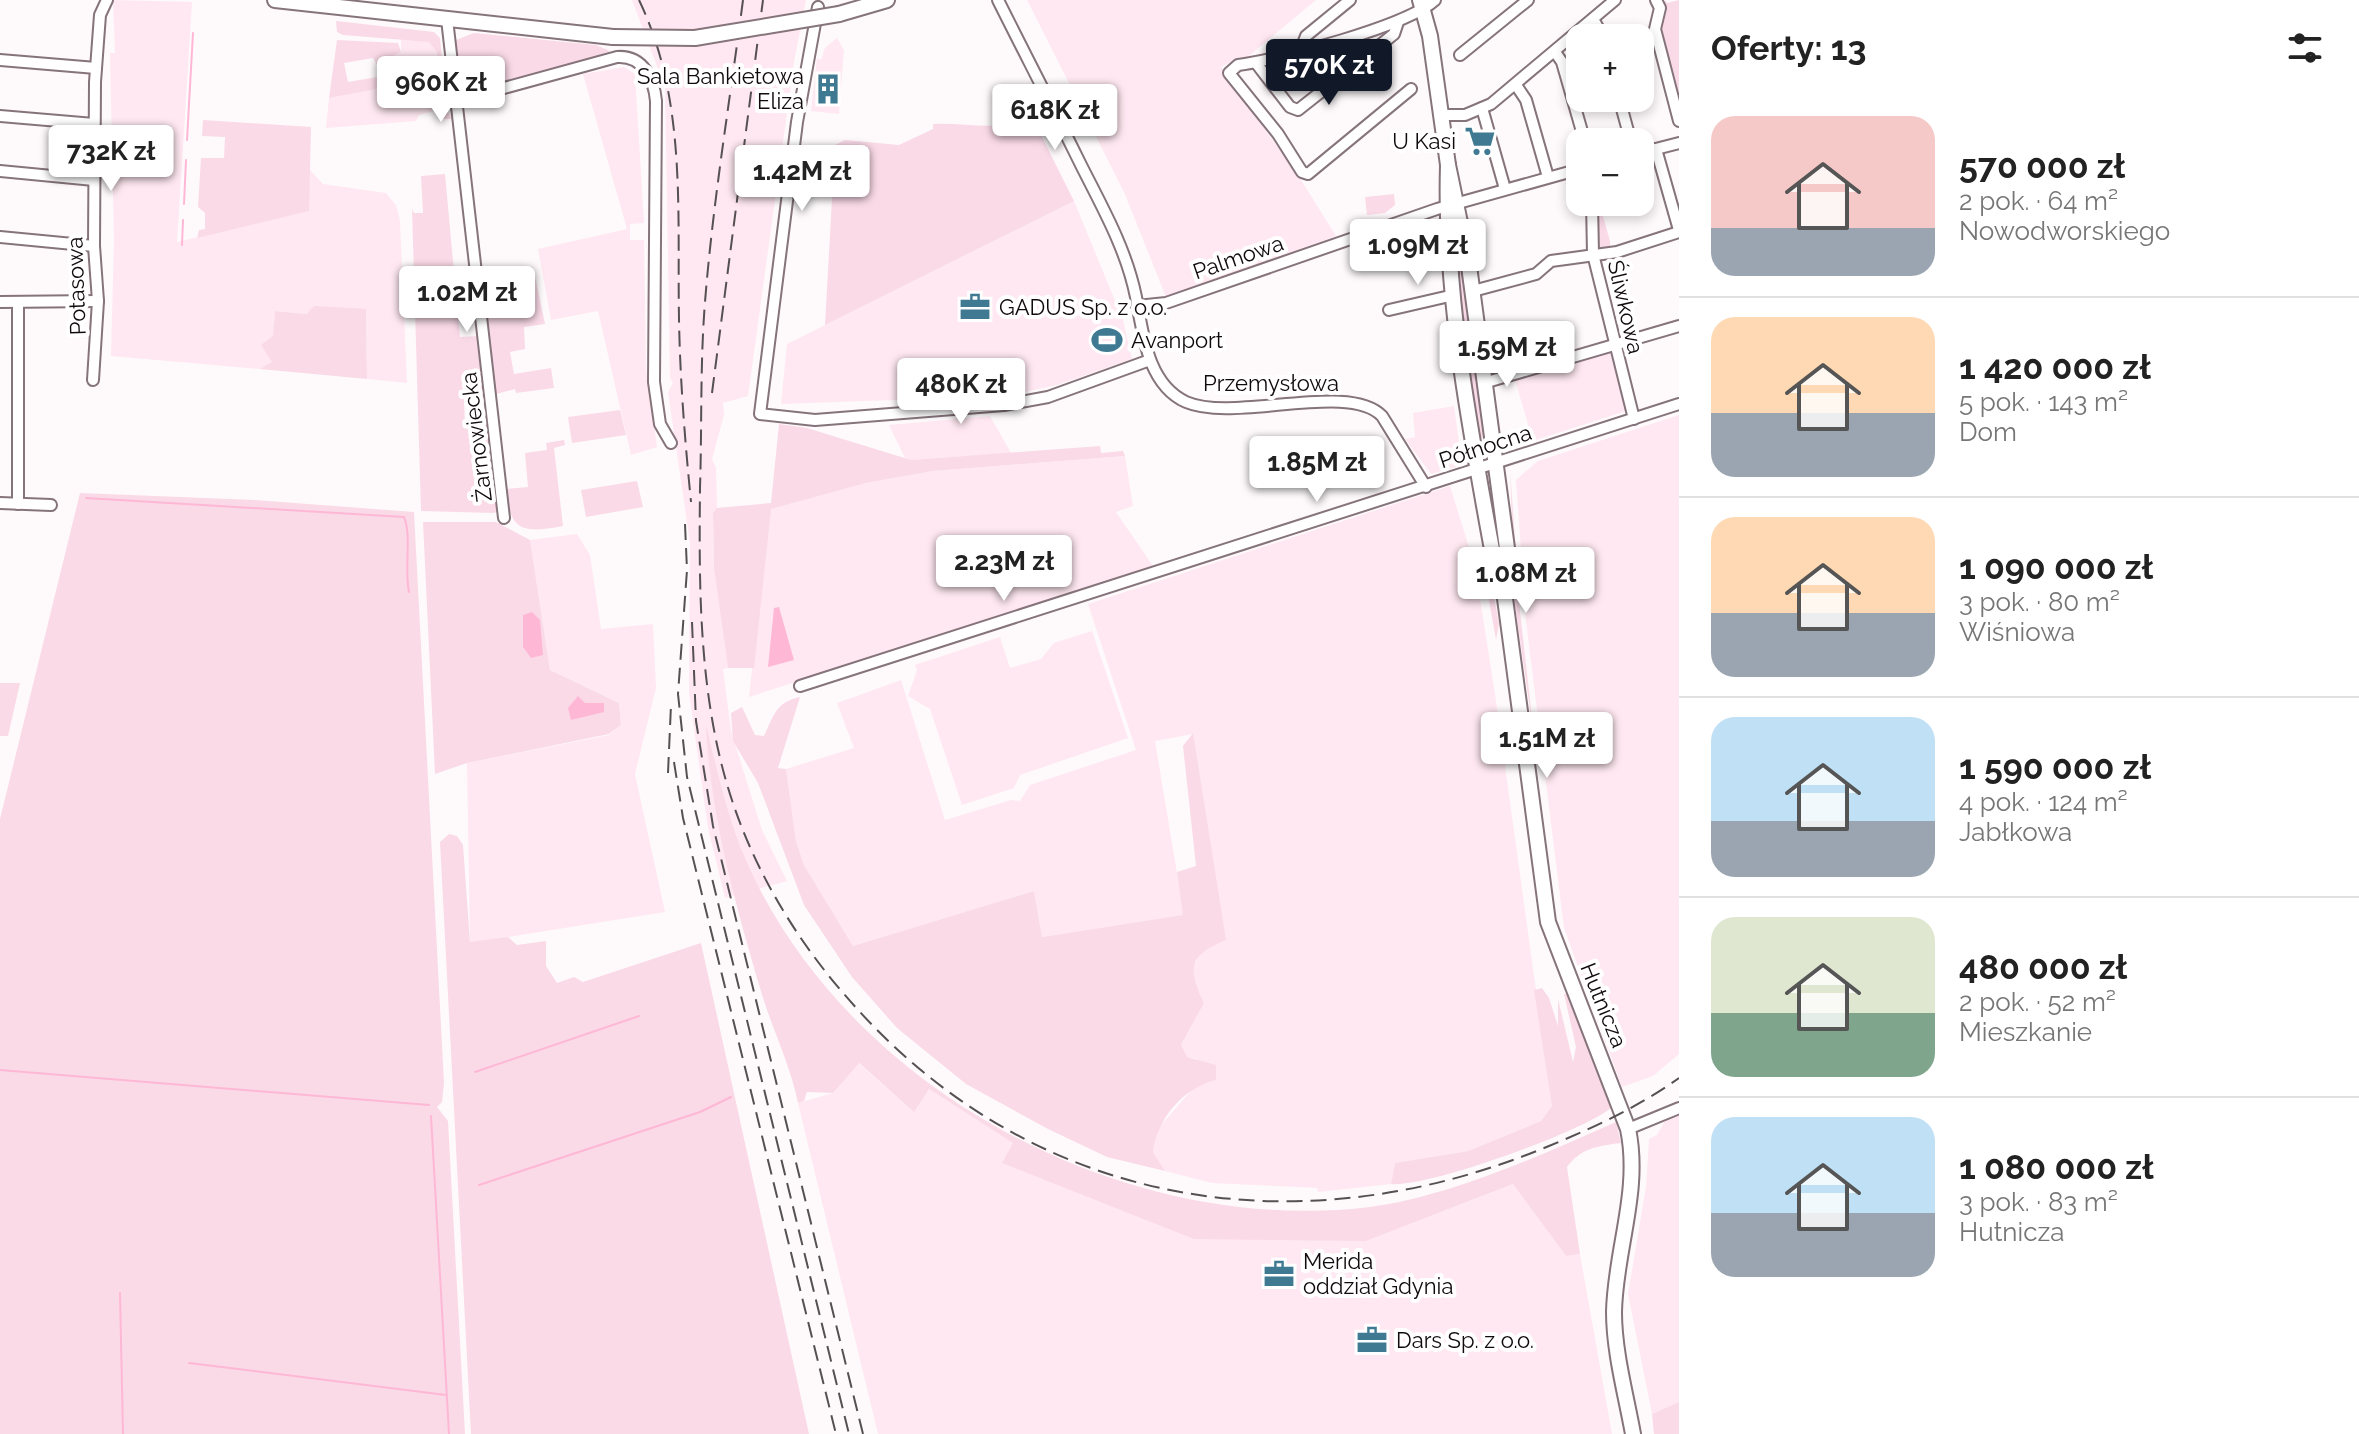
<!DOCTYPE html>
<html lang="pl">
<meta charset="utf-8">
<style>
body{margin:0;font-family:Raleway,sans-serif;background:#f6f6f6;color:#222;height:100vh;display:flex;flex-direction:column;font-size:30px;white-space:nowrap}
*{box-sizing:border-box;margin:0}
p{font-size:26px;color:#767676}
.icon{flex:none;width:44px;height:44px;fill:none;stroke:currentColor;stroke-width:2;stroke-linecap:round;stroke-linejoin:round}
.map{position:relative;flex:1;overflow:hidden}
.panel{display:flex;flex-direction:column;background:#fff;width:680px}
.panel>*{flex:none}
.tools{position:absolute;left:1566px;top:24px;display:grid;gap:16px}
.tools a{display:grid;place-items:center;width:88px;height:88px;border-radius:16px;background:#fff;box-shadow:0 4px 12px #0003;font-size:40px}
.price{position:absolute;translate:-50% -68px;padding:0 18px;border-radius:8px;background:#fff;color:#222;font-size:26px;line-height:52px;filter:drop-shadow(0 2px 4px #0008)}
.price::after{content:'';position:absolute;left:50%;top:48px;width:24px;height:18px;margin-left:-12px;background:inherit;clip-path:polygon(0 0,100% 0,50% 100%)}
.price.selected{background:#111827;color:#fff}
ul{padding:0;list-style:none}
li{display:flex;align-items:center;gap:24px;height:200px;padding:0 32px}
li+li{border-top:2px solid #e0e0e0}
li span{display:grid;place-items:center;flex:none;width:224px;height:160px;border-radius:24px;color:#555}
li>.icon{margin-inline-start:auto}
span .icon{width:96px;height:96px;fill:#fffc;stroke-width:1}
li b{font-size:34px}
h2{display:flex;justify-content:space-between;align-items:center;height:96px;padding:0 32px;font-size:34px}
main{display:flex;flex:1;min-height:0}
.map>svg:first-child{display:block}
.built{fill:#ffe8f1}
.green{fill:#fadae7}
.water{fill:#ffb7d6}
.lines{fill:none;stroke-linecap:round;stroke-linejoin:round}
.stream{stroke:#ffb7d6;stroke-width:2}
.street-casing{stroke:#86747b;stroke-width:14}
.secondary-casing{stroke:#86747b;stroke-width:18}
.street{stroke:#fff;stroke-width:10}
.secondary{stroke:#fff;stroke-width:14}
.rail{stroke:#555052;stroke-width:2;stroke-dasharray:16 8;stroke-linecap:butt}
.secondary-bridge-casing{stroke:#86747b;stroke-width:18;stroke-linecap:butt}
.secondary-bridge{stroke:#fff;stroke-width:14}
.labels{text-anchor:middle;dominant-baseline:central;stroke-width:8;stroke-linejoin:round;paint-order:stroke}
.poi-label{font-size:22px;fill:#100a0d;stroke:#fff;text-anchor:start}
.street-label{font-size:22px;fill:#100a0d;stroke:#fff}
</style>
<main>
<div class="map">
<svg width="1679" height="1434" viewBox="0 0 1679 1434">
<rect width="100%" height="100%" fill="#fefafb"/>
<!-- built -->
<g class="built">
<path d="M113,0L192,2L177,242L308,211L310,170L323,184L386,193L396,205L400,221L407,383L367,379L366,309L308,314L275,311L272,362L260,369L111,356L114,241L110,53H115Z"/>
<path d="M632,0H806L794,62L748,396L723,403L724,415L712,459L716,468L717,508L713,513L714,569L728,668L723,669L731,731L762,830L787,881L725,898L708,828L689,693L690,543L668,392L673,383L670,378L665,88Z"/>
<path d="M1027,0H1316L1244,60L1240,57L1221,67L1303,183L1336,236L1166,297L1124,192Z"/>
<path d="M401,38L429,42L437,52L445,108L419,115L416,121L326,128L329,98L388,87L377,65L401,52Z"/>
<path d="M837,38L844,50L839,114L811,111L817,58L821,60L825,48Z"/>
<path d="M624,67L635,74L644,223L630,224V240H644L646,369L657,447L631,455L598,311L551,320L538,249L627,229L583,74Z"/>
<path d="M1074,201L1123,320L1132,359L1057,385L1006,396L781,404L787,344Z"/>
<path d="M1610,352L1626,411L1533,441L1515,380Z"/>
<path d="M1454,406L1462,465L1431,474L1405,439L1415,437L1413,413Z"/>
<path d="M1679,415V1054L1653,1076L1622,1087L1564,928L1526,621L1516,480L1538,461Z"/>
<path d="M990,416L1011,453L911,460L905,458L889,425Z"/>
<path d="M1125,456L1133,506L1116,512L1153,566L749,697L770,509L866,483L933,471Z"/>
<path d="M1450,486L1475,567L1495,694L1552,1106L1541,1121L1468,1151L1395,1163L1391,1184L1318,1192L1317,1188L1212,1183L1165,1171L1153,1152L1155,1132L1195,1086L1216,1080L1197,1059L1186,1057L1181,1045L1204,1003L1194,982L1193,968L1202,950L1193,734L1155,741L1184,915L1042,937L1034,891L853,946L804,865L796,841L786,769L854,748L837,703L901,680L945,820L1011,800L1020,801L1030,785L1136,750L1088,604Z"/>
<path d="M577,534L590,555L601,629L653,624L656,688L635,774L665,912L470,943L467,763L609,735L621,725L619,703L550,670L530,540Z"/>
<path d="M1092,631L1128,738L1020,775L1014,788L962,805L930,709L908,696L917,670L915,665L1000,637L1010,668L1041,659L1054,643Z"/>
<path d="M858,1063L913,1111L929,1089L1014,1143L1003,1162L1366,1241L1513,1184L1566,1256L1580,1254L1612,1434H878L798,1103L833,1093Z"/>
<path d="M1679,1115V1402L1652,1414L1628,1294L1646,1187L1649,1139L1657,1135L1665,1121Z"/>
</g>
<!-- green -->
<g class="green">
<path d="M1665,0L1667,3L1679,0V102L1661,25Z"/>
<path d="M336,21L434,32L440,38L447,110L452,119H443L437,52L429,42L343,35L337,32Z"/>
<path d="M474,33L596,45L610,51L577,64L470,90L459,80L456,40Z"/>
<path d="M337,40L398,43L401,52L377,65L373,58L344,63L348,82L383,76L388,87L329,98Z"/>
<path d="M1032,117L1074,201L825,325L835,145L845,140L899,145L933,129V124C965,122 1001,133 1032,117Z"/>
<path d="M203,120L311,127L309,211L197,238L199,230L205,229V213L198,207L201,158H224L225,137L202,136Z"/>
<path d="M445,174L460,337L479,336L489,399L464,401L465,426L492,422L501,510L494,513L421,511L412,209L414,213H423L421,176Z"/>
<path d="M1394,194L1395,205L1385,213L1367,215L1365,197Z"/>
<path d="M1594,202H1599L1610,241V246L1602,250L1597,246Z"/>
<path d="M1458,222L1475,356L1468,354L1452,223Z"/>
<path d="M533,267L545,324L524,327L525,349L510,352L514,374L551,368L554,388L516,393L515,389L493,395L482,292L501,289L500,273Z"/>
<path d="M314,306L366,309L367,379L260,369L272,362L261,345L273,336L275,311L307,314Z"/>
<path d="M1477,369L1487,437L1478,438L1470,374Z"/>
<path d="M620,410L626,435L572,443L568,417Z"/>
<path d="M779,424L807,428L911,460L1100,446L1101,453L1123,451L1125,456L933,471L866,483L771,509L754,668H728L714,569L713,513L717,508L771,503Z"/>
<path d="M564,440L565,445L554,448L563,526C524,533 510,533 506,489L528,487L525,453L547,450L546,443Z"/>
<path d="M1510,469L1518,583L1514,578Z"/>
<path d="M637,481L643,507L586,517L581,490Z"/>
<path d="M80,493L255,500L414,512L444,1083L442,1102L437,1107L448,1121L465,1434H0V819Z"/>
<path d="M423,522H496L530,540L550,670L619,703L621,725L609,734L467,763L435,774Z"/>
<path d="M1485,548L1499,624L1496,640L1480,549Z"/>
<path d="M1518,594L1535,744L1514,598Z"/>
<path d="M0,683H20L8,736H0Z"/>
<path d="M800,697L778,768L786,769L796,841L804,865L853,946L1034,891L1042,937L1183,915L1177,872L1196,866L1183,746L1193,733L1226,940C1189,955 1187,968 1204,1003L1181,1045L1187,1057L1216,1065V1080C1183,1088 1157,1119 1153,1152L1165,1171L1107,1157L1048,1129L966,1084L897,1028L852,977L804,905L758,783L733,741L731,713L742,707L755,735L764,736C774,715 776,702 800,697Z"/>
<path d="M706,725C717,770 727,816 745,858C845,1089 1124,1237 1370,1207C1449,1197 1544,1154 1616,1122L1621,1143C1598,1146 1581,1148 1567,1167L1580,1254L1566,1256L1513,1184L1366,1241L1194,1239L1002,1163L1013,1143L929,1089L914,1112L859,1063L833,1093L807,1092L804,1101L798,1103C790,1063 771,1027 760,988C735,903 710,813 706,725Z"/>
<path d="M449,834L457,836L463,845L470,942L508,937L517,945L546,941V966L557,983L574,977L583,982L701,943L809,1434H471L440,842Z"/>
<path d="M1542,988L1549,998L1558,1026V999L1573,1062L1576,1047L1564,994H1568L1611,1108C1582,1132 1427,1188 1391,1184L1395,1163L1468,1151L1541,1121L1552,1106L1534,990Z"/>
<path d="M1679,1402V1434H1654L1652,1414Z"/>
</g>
<!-- water -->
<g class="water">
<path d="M779,607L794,660L768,667L774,608Z"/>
<path d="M532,612L540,620L543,655L531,658L523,647V615Z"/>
<path d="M578,696L585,703H604V712L571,720L568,708Z"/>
</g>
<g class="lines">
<!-- stream -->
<g class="stream">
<path d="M187,140L193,33"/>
<path d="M184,204L186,160"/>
<path d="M182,245L183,220"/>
<path d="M86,498L404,517C412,536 404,569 409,592"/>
<path d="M0,1070L429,1105"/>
<path d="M475,1072L639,1016"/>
<path d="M431,1116L449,1434"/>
<path d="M479,1185L700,1112L731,1097"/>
<path d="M120,1293L123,1434"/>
<path d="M189,1363L446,1395"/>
</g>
<!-- street casing -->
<g class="street-casing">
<g id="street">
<path d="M998,0C1025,54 1053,108 1080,163C1102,207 1126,248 1136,297C1143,333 1147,384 1186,402C1234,423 1349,381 1382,416L1426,487"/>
<path d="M1656,0L1660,8L1655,29L1679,121"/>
<path d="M818,7L797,122L760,414L815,420L1004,405L1048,397L1150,360"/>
<path d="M447,19L504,518"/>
<path d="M1593,19L1604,38"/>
<path d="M1301,49L1306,36L1350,0"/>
<path d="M1555,52L1562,62L1585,142"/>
<path d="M1460,55L1528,0"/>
<path d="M0,60L96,68"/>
<path d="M1256,63L1290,107L1298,110L1394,34L1398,22"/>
<path d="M1516,85L1526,100L1548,177"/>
<path d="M1411,89L1308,174L1302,172L1278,134L1229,73L1238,65C1279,60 1407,26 1435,0"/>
<path d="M455,96L504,88L617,57C643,55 654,79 656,101L654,382L660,424L671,443"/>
<path d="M1619,98L1631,142"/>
<path d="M1482,108L1505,189"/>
<path d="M1442,115H1465L1491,104L1615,0"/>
<path d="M0,116L94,124"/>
<path d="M1656,149L1679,230"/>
<path d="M1640,153L1679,143"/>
<path d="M0,171L94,180"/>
<path d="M1592,202L1593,254L1634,419"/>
<path d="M0,237L94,246"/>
<path d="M1473,291L1536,274L1551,261L1617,252L1679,232"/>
<path d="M0,302L98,301"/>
<path d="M1137,306L1166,303L1437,209L1580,169"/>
<path d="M1389,310L1454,295"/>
<path d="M93,380L98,301L94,246L95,82L100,15L107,0"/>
<path d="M1487,382L1679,326"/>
<path d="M0,503L51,505"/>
<path d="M18,504V302"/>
<path d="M800,686L1679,404"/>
<path d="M1628,1129L1679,1108"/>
</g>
</g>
<!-- secondary casing -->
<g class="secondary-casing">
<g id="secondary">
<path d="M275,0L613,37"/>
<path d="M1420,0L1430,36L1448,165L1469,266L1509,563L1504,590"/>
<path d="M839,14L887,0"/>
<path d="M1448,165C1444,299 1471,434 1495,566L1504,591L1548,922L1628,1129C1641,1191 1615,1251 1614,1312C1614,1352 1626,1395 1633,1434"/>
</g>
</g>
<!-- street -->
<use href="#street" class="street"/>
<!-- secondary -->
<use href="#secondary" class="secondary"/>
<!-- rail -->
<g class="rail">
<path d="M639,0C687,100 677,211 679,319C680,380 685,441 691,502"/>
<path d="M743,0C730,100 713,201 705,302C700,364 702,426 700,488C699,579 699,673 721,762C742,848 786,927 844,994C1027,1208 1295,1252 1549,1146C1595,1127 1638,1107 1679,1078"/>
<path d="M712,393L763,0"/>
<path d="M685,524L687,570L678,694L687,777L849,1434"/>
<path d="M692,622L696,721L713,826L863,1434"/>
<path d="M674,762L683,818L836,1434"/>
<path d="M668,773L671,705"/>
</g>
<!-- secondary-bridge casing -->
<g class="secondary-bridge-casing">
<path id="secondary-bridge" d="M613,37L695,38L839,14"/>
</g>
<!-- secondary-bridge -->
<use href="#secondary-bridge" class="secondary-bridge"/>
</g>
<!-- icons -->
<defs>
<g id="building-bare" transform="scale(2.4)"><path d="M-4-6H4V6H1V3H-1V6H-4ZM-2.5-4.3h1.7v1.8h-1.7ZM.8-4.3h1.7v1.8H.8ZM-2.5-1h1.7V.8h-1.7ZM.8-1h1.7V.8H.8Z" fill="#3f7992" stroke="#fff" stroke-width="2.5" paint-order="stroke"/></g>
<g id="supermarket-bare" transform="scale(2.4)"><path d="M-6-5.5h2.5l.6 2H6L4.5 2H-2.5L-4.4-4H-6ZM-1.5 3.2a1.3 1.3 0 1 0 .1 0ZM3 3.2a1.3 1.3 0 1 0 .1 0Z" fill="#3f7992" stroke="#fff" stroke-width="2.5" paint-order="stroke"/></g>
<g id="office-bare" transform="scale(2.4)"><path d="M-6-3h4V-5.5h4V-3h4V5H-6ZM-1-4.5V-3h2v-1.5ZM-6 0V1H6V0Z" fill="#3f7992" stroke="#fff" stroke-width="2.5" paint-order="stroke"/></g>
<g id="stadium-bare" transform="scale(2.4)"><path d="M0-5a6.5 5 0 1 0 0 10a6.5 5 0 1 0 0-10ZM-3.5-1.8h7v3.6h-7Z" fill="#3f7992" stroke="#fff" stroke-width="2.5" paint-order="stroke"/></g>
</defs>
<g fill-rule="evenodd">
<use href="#building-bare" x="828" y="89"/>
<use href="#supermarket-bare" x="1480" y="141"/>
<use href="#office-bare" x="975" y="307"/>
<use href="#stadium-bare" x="1107" y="340"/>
<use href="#office-bare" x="1279" y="1274"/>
<use href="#office-bare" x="1372" y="1340"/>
</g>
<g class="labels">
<!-- poi labels -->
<g class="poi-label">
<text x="804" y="76" text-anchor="end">Sala Bankietowa<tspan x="804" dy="25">Eliza</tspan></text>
<text x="1456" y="141" text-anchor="end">U Kasi</text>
<text x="999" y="307">GADUS Sp. z o.o.</text>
<text x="1131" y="340">Avanport</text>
<text x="1303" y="1261">Merida<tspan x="1303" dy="25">oddział Gdynia</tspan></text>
<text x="1396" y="1340">Dars Sp. z o.o.</text>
</g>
<!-- street labels -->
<g class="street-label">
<text transform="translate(1238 257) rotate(-19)">Palmowa</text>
<text transform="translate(76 286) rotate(-92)">Potasowa</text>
<text transform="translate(1626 307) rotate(77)">Śliwkowa</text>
<text x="1271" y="383">Przemysłowa</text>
<text transform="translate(476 437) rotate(-97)">Żarnowiecka</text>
<text transform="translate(1485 446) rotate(-18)">Północna</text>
<text transform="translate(1604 1005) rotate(68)">Hutnicza</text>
</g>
</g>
</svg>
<div class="tools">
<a>+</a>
<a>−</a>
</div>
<b class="price selected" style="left:1329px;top:107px">570K zł</b>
<b class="price" style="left:441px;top:124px">960K zł</b>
<b class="price" style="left:1055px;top:152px">618K zł</b>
<b class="price" style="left:111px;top:193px">732K zł</b>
<b class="price" style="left:802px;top:213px">1.42M zł</b>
<b class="price" style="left:1418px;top:287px">1.09M zł</b>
<b class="price" style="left:467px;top:334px">1.02M zł</b>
<b class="price" style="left:1507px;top:389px">1.59M zł</b>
<b class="price" style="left:961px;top:426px">480K zł</b>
<b class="price" style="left:1317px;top:504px">1.85M zł</b>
<b class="price" style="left:1004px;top:603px">2.23M zł</b>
<b class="price" style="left:1526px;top:615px">1.08M zł</b>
<b class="price" style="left:1547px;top:780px">1.51M zł</b>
</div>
<section class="panel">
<h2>Oferty: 13<svg class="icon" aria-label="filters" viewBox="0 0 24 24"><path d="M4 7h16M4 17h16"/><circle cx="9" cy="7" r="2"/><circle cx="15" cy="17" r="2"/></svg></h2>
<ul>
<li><span style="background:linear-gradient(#f6c9c9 70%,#9aa5b1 0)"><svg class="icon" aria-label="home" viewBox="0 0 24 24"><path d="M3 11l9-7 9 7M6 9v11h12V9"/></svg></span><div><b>570 000 zł</b><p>2 pok. · 64 m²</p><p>Nowodworskiego</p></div></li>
<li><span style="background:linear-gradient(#ffd9b3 60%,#9aa5b1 0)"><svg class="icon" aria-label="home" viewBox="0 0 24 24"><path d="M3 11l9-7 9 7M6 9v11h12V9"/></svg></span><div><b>1 420 000 zł</b><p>5 pok. · 143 m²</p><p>Dom</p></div></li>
<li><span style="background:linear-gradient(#ffd9b3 60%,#9aa5b1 0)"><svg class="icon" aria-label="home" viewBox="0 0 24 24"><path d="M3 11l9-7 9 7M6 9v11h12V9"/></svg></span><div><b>1 090 000 zł</b><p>3 pok. · 80 m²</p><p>Wiśniowa</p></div></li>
<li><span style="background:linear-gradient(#bfe0f5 65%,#9aa5b1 0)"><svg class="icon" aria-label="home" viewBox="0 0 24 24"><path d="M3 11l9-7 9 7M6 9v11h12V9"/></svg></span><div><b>1 590 000 zł</b><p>4 pok. · 124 m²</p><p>Jabłkowa</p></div></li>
<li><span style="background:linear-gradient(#dfe7d0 60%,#7fa58c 0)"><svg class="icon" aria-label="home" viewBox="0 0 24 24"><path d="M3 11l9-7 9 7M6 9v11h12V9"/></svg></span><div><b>480 000 zł</b><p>2 pok. · 52 m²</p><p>Mieszkanie</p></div></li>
<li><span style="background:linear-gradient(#bfe0f5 60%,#9aa5b1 0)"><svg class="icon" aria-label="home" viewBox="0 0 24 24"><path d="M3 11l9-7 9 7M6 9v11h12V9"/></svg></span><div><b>1 080 000 zł</b><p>3 pok. · 83 m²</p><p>Hutnicza</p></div></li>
</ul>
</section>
</main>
